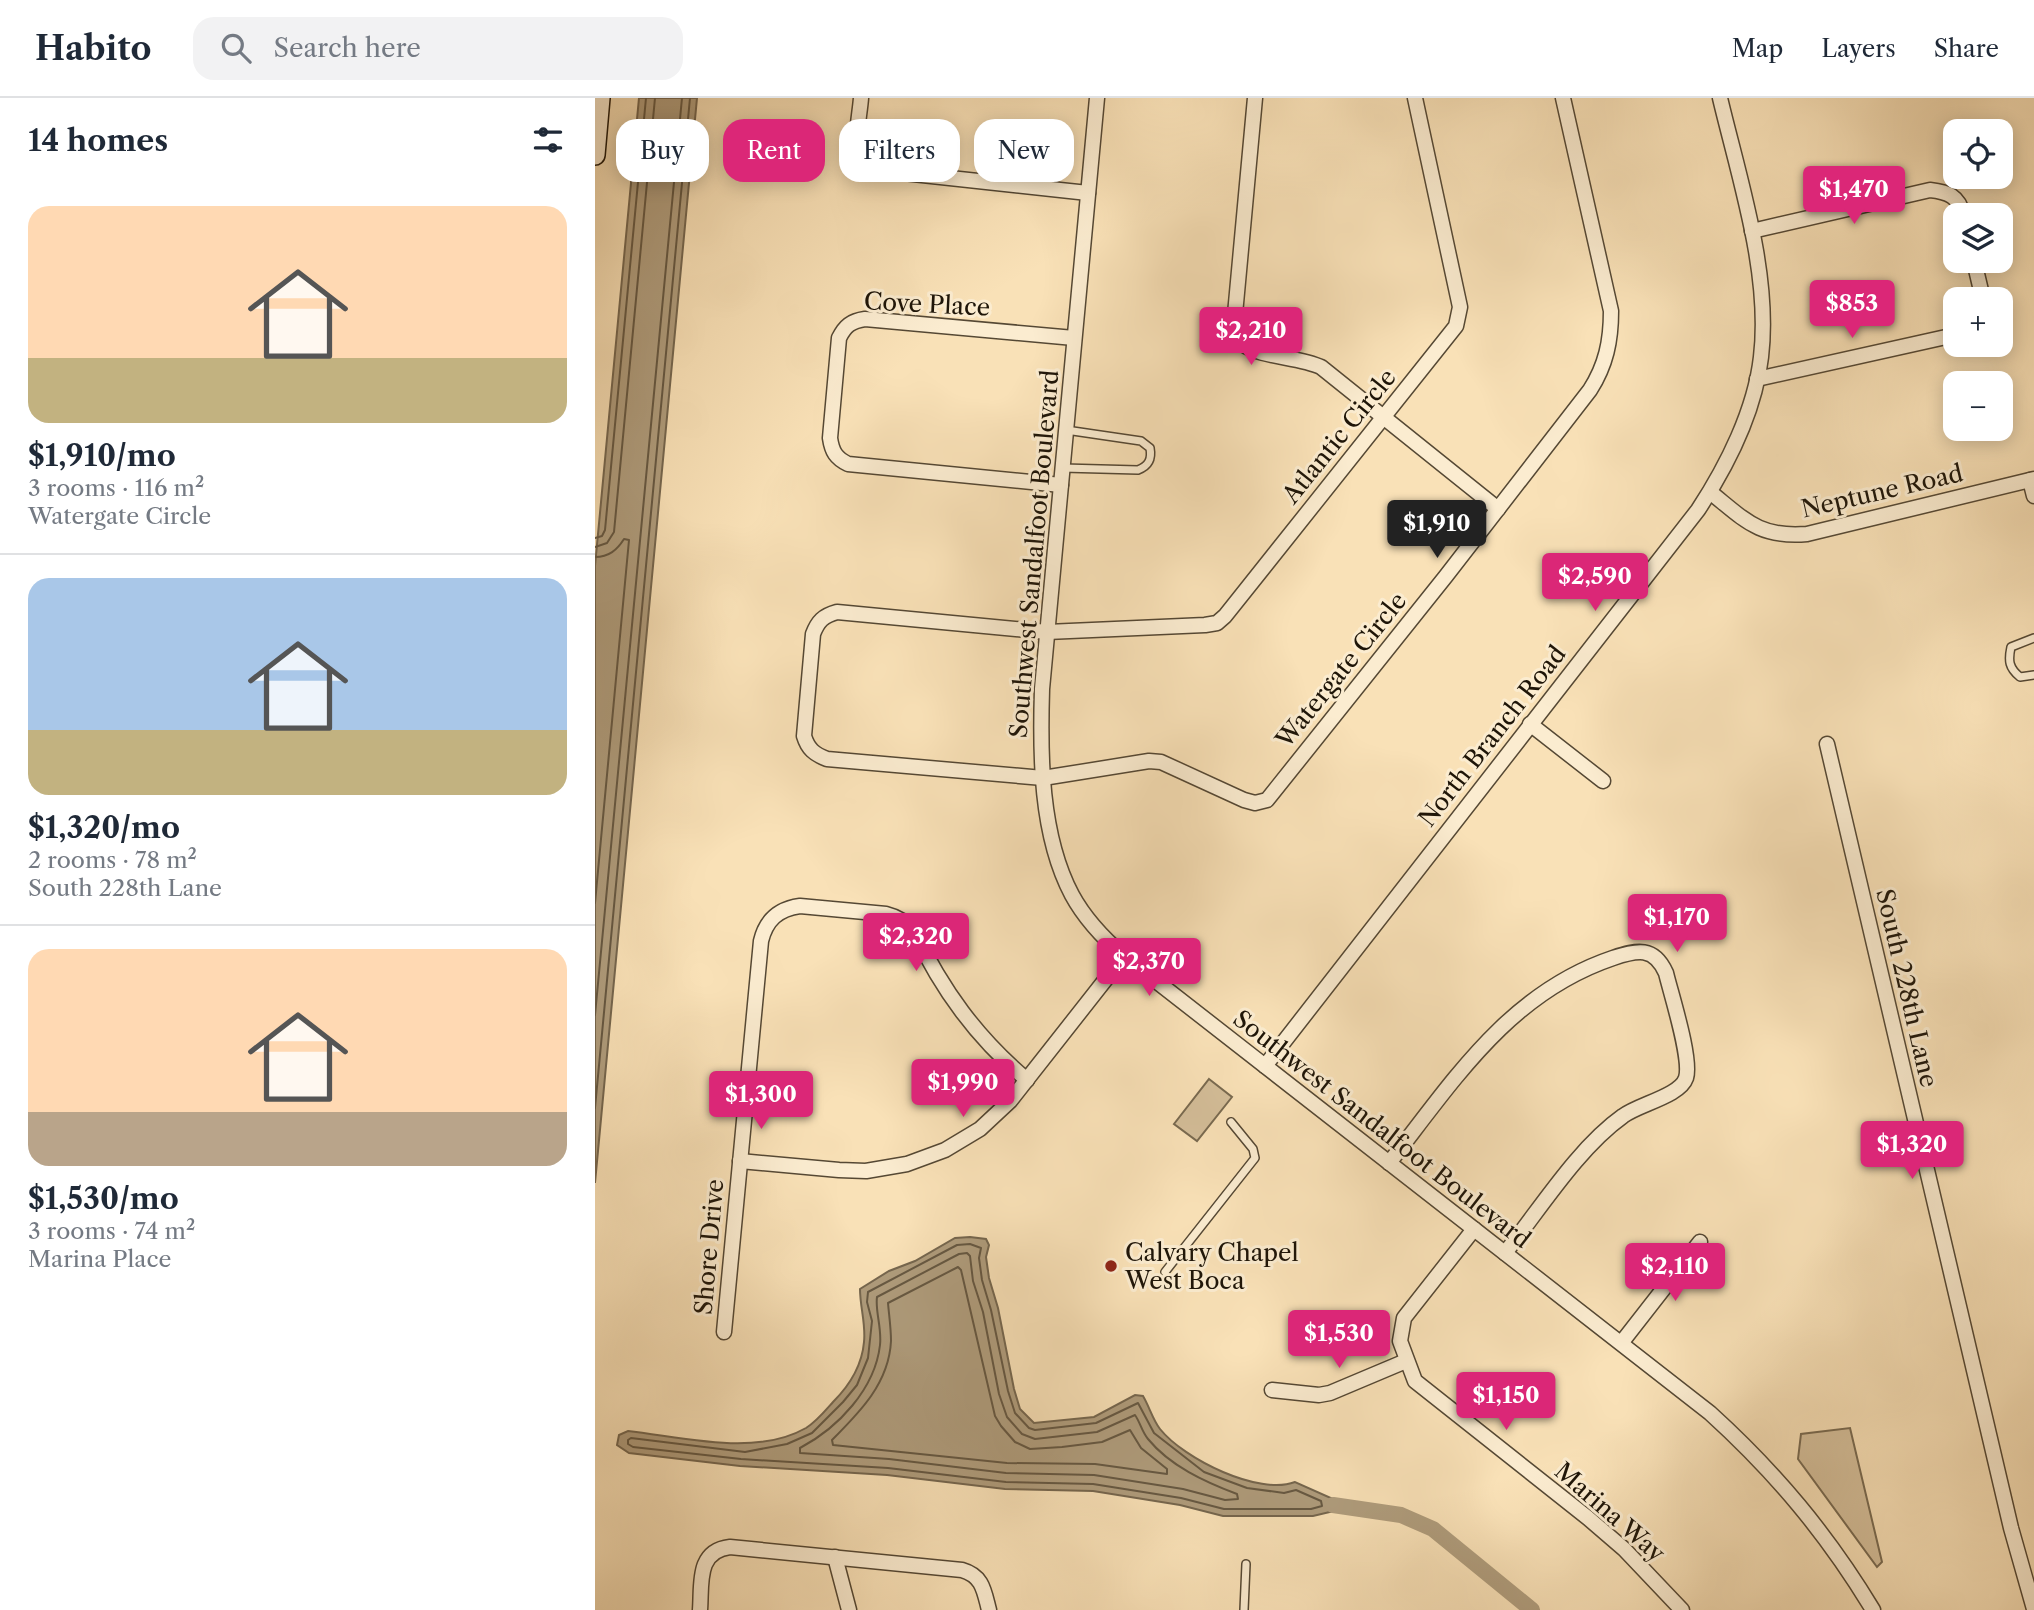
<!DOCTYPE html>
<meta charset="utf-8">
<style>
body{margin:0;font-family:"Libre Caslon Text",serif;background:#f2f2f3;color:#1f2937;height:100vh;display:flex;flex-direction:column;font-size:26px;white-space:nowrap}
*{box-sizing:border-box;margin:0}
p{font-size:23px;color:#747a83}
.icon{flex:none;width:38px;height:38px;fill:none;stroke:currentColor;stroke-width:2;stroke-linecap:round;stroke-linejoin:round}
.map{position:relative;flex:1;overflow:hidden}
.side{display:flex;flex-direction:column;background:#fff;width:595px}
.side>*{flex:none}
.banner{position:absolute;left:21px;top:21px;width:665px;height:63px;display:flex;gap:14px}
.tools{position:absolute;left:1348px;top:21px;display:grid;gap:14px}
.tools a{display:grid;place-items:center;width:70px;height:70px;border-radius:14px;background:#fff;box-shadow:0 4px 18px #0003;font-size:35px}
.price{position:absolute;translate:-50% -60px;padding:0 16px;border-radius:7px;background:#db2777;color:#fff;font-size:23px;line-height:46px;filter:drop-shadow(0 2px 4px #0008)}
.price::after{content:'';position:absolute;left:50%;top:42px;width:21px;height:16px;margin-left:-10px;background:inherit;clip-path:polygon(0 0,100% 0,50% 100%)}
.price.on{background:#222;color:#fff}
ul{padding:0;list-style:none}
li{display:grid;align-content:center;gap:14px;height:371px;padding:0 28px}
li+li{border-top:2px solid #e0e1e3}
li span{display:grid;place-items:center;height:217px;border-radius:21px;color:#555}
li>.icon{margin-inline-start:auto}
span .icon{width:126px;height:126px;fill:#fffc;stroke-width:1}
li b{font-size:30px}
h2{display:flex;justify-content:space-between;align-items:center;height:84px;padding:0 28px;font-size:30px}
.tag{padding:0 24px;border-radius:21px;background:#fff;box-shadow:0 4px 18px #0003;font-size:24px;line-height:63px}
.tag.on{background:#db2777;color:#fff}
header{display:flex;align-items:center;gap:42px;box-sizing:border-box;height:98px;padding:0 35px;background:#fff;border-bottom:2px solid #e0e1e3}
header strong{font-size:33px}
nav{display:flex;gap:38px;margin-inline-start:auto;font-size:24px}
.search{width:490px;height:63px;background:#f2f2f3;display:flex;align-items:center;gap:18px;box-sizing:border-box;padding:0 24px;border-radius:21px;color:#747a83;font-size:26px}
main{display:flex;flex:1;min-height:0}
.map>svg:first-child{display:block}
.green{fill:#d4be99;stroke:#796a50;stroke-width:2}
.water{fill:#af9c7c;stroke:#75664e;stroke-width:2}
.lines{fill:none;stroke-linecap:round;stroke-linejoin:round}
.shore{stroke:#665842;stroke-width:2}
.canal{stroke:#af9c7c;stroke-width:16}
.service-casing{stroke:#554834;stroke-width:10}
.minor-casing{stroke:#554834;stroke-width:17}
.secondary-casing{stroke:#1e1508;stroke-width:22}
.service{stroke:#fbecd0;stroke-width:7}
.minor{stroke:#fbecd0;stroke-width:14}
.secondary{stroke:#fbecd0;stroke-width:19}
.poi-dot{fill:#8f2418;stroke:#fbecd0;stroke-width:2.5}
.labels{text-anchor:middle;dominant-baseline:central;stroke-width:6;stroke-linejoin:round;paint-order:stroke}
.street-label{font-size:24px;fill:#1e1508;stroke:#fbecd0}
.poi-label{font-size:24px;fill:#1e1508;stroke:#fbecd0;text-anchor:start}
</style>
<header>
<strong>Habito</strong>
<div class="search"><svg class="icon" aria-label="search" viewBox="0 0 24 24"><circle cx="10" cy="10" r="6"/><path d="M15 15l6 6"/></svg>Search here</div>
<nav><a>Map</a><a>Layers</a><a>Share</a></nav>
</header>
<main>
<section class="side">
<h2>14 homes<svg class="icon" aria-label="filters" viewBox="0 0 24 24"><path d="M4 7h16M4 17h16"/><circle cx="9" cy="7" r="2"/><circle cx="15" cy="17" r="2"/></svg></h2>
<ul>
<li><span style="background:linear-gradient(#ffd9b3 70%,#c2b280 0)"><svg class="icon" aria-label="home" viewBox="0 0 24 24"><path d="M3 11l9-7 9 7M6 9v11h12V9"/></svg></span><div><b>$1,910/mo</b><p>3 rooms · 116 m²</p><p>Watergate Circle</p></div></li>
<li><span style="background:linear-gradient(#a9c7e8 70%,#c2b280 0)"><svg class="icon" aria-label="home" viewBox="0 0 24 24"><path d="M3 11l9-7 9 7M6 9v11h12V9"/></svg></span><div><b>$1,320/mo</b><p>2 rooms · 78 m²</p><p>South 228th Lane</p></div></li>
<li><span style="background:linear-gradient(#ffd9b3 75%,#b9a48a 0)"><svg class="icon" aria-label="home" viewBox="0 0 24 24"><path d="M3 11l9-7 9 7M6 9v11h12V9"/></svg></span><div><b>$1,530/mo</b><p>3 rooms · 74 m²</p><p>Marina Place</p></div></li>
</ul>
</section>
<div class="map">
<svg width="1439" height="1512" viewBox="0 0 1439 1512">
<rect width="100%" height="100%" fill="#f9e1b7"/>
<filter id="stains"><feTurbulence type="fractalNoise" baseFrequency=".00286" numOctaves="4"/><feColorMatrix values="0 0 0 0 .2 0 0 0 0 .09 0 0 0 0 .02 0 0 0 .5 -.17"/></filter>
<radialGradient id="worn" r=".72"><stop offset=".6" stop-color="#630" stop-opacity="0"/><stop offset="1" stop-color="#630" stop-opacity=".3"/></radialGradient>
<!-- green -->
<g class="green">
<path d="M614,981L637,999L602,1043L579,1026Z"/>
<path d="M1255,1330L1287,1464L1282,1469L1203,1361L1206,1336Z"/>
</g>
<!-- water -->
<g class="water">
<path d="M44,0H102L0,1085V468Z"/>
<path d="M375,1139L391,1141L394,1147L391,1159L394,1180L403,1210L419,1291L425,1311L439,1325L499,1319L540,1297L548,1298C554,1308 558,1322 565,1331C589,1361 664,1398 700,1384L756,1409L718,1418H628L585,1407L498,1393L410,1391L292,1377L145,1368L34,1355L22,1347L24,1337L33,1333C88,1339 160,1359 211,1330C221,1324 230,1313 238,1304C254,1288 267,1267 269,1244C271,1226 265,1209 265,1191L294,1173L320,1163L360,1140Z"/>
</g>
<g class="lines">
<!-- shore -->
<g class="shore">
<path d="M0,440L7,438L10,432L51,0"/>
<path d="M0,449L12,445L19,434L60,0"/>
<path d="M0,459C14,459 22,452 29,441L34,442L0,805"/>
<path d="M0,917L87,0"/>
<path d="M0,1010L95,0"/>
<path d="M375,1146L386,1150L384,1160L387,1182L396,1212L413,1293L420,1315L434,1330L440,1332L501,1325L543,1305L559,1335L609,1374L652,1390L689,1395L701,1392L726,1403L727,1408L716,1411H629L586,1400L498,1386L411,1384L293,1370L146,1361L38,1349L33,1346V1342L36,1340L150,1354L192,1346L217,1335L248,1304L262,1287L273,1260L277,1223L272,1204L273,1194L362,1147Z"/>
<path d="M372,1155L375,1158L378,1183L388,1214L404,1296L412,1319L427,1336L440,1341L502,1334L540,1317C545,1324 547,1334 553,1341C575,1368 610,1384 642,1396L643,1401L630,1402L588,1391L499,1377L411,1375L294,1361L205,1355V1350C243,1330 280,1291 285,1247C287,1230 280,1213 282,1199L364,1156Z"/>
<path d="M363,1169L366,1172L400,1318L406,1328L420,1344L435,1351L467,1349L507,1344L535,1332L546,1350L572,1371V1376L500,1366L412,1365L238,1347L237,1342C265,1314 294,1285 296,1243C296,1230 294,1217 293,1205Z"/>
</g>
<!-- canal -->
<path class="canal" d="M738,1407L806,1417L838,1431L937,1512"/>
<!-- service casing -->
<g class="service-casing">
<g id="service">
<path d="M468,370L543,372C554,368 557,361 555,350L546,343L471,332"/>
<path d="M1439,540L1416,549C1413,563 1414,570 1425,579L1439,577"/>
<path d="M570,1174L660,1060L658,1051L636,1024"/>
<path d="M649,1512L651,1466"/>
</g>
</g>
<!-- minor casing -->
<g class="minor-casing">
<g id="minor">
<path d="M266,0C264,27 253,58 281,72L493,95"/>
<path d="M502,0L447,591C445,656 445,737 477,797C490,821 508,840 529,858L1115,1315C1181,1375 1232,1436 1278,1512"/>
<path d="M660,0L639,227C641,235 642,242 649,247C665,259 705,259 726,269L903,411"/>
<path d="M820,0L865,209L861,228L630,518L622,525L610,527L452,534L242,514C228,518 223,523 218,536L209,638C213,651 219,656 232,661L448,680L554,663L566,664L649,702L660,705L672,702L851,478L995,292C1011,267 1016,243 1016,213L968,0"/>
<path d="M1157,133L1335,92C1353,94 1364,98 1368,117"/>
<path d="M1379,163L1388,201"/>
<path d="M1162,281L1360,237"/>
<path d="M1435,382L1439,398"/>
<path d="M466,387L253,366C241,360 237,354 235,340L244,240C250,228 256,223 270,221L479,240"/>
<path d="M1115,394C1150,422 1164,440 1212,436L1439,381"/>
<path d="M935,626L1008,683"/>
<path d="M1232,646L1416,1430L1439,1511"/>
<path d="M670,968L1103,412C1132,368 1160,312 1166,259C1176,176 1144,80 1125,0"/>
<path d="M145,1063L244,1072L271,1073L312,1066L350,1052L385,1031L415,1003L529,858"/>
<path d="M794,1065C859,982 914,895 1018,860C1042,852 1059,848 1071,875C1076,896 1097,961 1091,980C1085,998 1044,1006 1028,1018C983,1050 945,1111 910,1155"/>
<path d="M879,1131L809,1220L805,1243L820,1283L993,1420L1029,1451L1087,1512"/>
<path d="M129,1234L166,843C171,822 183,811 205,808L291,816C303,819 311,824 319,833C347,892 382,940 432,982"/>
<path d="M1027,1244L1105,1144"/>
<path d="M677,1292L724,1297L735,1295L811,1263"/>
<path d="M240,1459L254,1512"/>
<path d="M105,1512C107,1486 101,1453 135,1449L367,1472C388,1478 389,1493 394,1512"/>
</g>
</g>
<!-- secondary casing -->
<g class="secondary-casing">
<path id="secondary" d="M0,57L5,0"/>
</g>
<!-- service -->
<use href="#service" class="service"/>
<!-- minor -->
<use href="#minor" class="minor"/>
<!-- secondary -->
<use href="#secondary" class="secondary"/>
</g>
<!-- markers -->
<circle class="poi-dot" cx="516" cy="1168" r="7"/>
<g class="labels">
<!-- street labels -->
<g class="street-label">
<text transform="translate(332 206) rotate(3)">Cove Place</text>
<text transform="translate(744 338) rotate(-51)">Atlantic Circle</text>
<text transform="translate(1287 393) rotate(-13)">Neptune Road</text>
<text transform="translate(439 456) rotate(-85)">Southwest Sandalfoot Boulevard</text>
<text transform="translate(746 572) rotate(-51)">Watergate Circle</text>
<text transform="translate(897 638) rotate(-52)">North Branch Road</text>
<text transform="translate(1312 890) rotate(77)">South 228th Lane</text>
<text transform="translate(787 1031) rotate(38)">Southwest Sandalfoot Boulevard</text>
<text transform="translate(114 1149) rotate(-85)">Shore Drive</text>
<text transform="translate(1015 1414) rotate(41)">Marina Way</text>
</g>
<!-- poi labels -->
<g class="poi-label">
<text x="530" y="1154">Calvary Chapel<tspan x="530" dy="28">West Boca</tspan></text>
</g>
</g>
<rect width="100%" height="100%" filter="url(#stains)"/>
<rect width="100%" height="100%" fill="url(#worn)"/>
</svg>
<div class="tools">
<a><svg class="icon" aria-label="locate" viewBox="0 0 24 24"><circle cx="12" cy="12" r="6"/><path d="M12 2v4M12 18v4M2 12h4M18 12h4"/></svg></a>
<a><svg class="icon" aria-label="layers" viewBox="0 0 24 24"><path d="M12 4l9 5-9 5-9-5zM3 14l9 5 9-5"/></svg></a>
<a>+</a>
<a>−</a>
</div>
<b class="price" style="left:1259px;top:128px">$1,470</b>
<b class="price" style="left:1257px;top:242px">$853</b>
<b class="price" style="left:656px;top:269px">$2,210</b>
<b class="price on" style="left:842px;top:462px">$1,910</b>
<b class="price" style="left:1000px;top:515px">$2,590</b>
<b class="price" style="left:1082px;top:856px">$1,170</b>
<b class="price" style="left:321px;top:875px">$2,320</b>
<b class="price" style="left:554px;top:900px">$2,370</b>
<b class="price" style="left:368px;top:1021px">$1,990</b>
<b class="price" style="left:166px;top:1033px">$1,300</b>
<b class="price" style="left:1317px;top:1083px">$1,320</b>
<b class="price" style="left:1080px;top:1205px">$2,110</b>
<b class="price" style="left:744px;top:1272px">$1,530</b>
<b class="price" style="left:911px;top:1334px">$1,150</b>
<div class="banner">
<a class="tag">Buy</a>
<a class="tag on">Rent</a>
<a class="tag">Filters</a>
<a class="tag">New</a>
</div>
</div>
</main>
